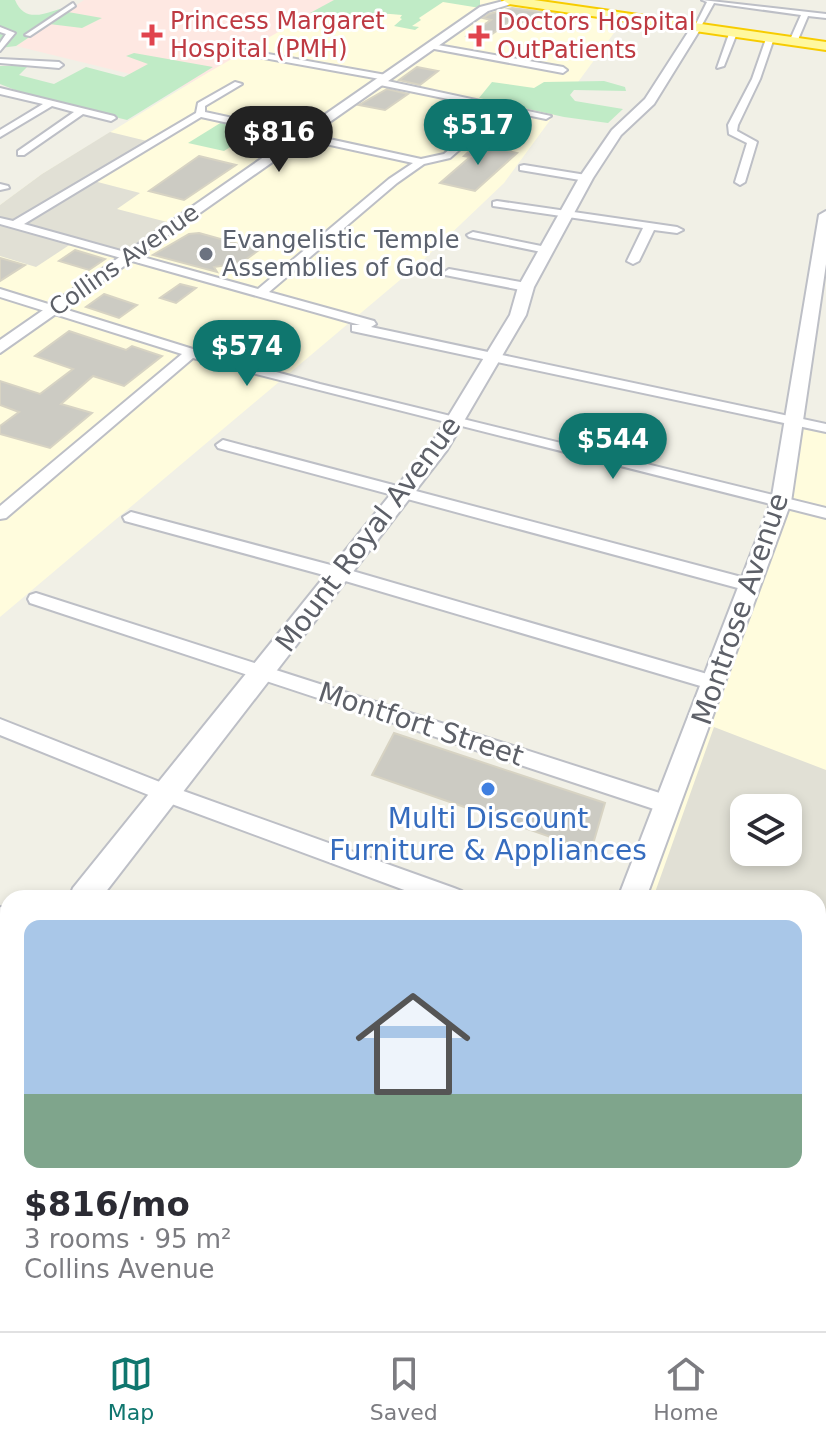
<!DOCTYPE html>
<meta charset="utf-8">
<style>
body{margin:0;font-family:"DejaVu Sans",sans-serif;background:#f2f2f3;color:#2b2b33;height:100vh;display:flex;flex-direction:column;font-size:30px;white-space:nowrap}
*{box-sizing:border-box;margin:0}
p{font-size:26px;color:#7c7c81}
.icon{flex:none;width:44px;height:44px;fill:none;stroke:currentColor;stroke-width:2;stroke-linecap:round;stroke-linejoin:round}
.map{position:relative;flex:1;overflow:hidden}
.panel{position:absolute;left:0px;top:890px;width:826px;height:442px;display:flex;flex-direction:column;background:#fff;border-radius:24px 24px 0 0;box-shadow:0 4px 12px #0003}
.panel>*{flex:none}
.fabs{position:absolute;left:730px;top:794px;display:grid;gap:16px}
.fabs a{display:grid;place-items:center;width:72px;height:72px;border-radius:16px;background:#fff;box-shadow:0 4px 12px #0003;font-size:40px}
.price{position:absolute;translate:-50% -68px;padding:0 18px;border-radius:28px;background:#0f766e;color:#fff;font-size:26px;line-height:52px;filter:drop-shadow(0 2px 4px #0008)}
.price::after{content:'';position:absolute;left:50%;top:48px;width:24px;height:18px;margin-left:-12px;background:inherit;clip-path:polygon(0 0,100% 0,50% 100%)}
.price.active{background:#222;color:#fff}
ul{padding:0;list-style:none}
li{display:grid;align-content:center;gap:16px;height:424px;padding:0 24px}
li span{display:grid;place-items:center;height:248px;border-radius:16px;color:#555}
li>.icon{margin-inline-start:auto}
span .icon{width:144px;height:144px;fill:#fffc;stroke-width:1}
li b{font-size:34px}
.menu{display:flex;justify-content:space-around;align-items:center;height:112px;border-top:2px solid #e1e1e2;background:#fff;font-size:22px;color:#7c7c81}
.menu a{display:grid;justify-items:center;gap:4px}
.menu .active{color:#0f766e}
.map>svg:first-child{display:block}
.commercial{fill:#fffcdd;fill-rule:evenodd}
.education{fill:#e1e0d5;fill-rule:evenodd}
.medical{fill:#fee8e2}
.green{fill:#c0ebc6}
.building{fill:#cccbc3;stroke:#d7d3c3;stroke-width:2}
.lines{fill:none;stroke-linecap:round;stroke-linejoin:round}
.pedestrian-casing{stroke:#bdbfc6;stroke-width:4}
.minor-casing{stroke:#bdbfc6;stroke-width:4}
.tertiary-casing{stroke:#bdbfc6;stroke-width:4}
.trunk-casing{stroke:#f7cc00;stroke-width:4}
.pedestrian{fill:#fff;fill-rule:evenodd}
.minor{fill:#fff;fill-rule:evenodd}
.tertiary{fill:#fff;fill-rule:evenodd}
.trunk{fill:#fff89e;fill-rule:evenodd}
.health-dot{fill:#e0444e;stroke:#fff;stroke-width:3}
.worship-dot{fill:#6b7280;stroke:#fff;stroke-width:3}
.shop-dot{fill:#3f7fe0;stroke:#fff;stroke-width:3}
.labels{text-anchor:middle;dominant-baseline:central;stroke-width:6;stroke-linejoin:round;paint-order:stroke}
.far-health-label{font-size:24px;fill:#be3a42;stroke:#fff;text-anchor:start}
.far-worship-label{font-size:24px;fill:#5b616d;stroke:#fff;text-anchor:start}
.far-street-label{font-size:24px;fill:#5d6068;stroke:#fff}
.street-label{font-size:28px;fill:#5d6068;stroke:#fff}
.shop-label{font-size:28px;fill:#366cbe;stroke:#fff}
</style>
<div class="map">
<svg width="826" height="1331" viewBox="0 0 826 1331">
<rect width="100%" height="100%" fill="#f1f0e6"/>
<!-- commercial -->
<g class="commercial">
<path d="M334,0H502L625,18L504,183L419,264L0,617V205L42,174L241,52Z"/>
<path d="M803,427L826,431V1331H484L486,1324H818V898H644L791,507ZM744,808H788V852H744Z"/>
</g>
<!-- education -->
<g class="education">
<path d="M110,132L147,141L86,179L140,193L117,209L167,222L126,251L80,238L36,267L0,256V205L42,174Z"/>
<path d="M714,727L826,770V1014L818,1011V898H653ZM788,808V852H744V808Z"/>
</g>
<!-- medical -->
<path class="medical" d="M84,0H334L183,87L16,46Z"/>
<!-- green -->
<g class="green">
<path d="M0,0H15C28,30 55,5 74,7L68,12L102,18L82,28L49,24L16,46L0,48Z"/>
<path d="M334,0H480V8L443,2L419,18L421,20L412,26L419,27L415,30L394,26L402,19L400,18L402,15C370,11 342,18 310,13Z"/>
<path d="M134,53L213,67L127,120L30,96L0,84V66H28L19,75L54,84L86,67L124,77L148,64L126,56Z"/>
<path d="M604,81L625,87L626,91L574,90L570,95L575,101L623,109L608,123L564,117L479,98L492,82L534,88L544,82Z"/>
<path d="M222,122L257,130L224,151L188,143Z"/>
</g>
<!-- building -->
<g class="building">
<path d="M512,8L557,14L548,21L528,18L520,24L508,23L485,39L467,36L491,20L483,18L489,14Z"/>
<path d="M417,67L438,71L420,85L399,80Z"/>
<path d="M387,89L408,94L385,110L359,105Z"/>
<path d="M477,144L517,153L475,191L440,183L470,157L464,156Z"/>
<path d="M199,156L236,165L184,200L149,191Z"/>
<path d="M199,233L242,245L251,241L266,245L241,263L214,267L217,272L153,255L189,234Z"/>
<path d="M75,250L105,259L89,270L59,261Z"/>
<path d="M0,258L25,265L0,281Z"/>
<path d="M180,284L196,288L176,303L160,298Z"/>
<path d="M104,294L137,305L119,318L86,307Z"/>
<path d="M69,331L126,350L132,346L162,356L124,386L93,376L61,404L92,413L50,448L0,434V426L19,412L0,405V381L40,394L73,369L35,356Z"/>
<path d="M394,733L605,803L591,851L372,775Z"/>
</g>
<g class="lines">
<!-- pedestrian casing -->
<g class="pedestrian-casing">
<path id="pedestrian" d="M73,3L75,6L30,36L25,35Z"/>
</g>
<!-- minor casing -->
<g class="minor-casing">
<g id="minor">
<path d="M702,0L826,14V18L808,16L797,42L793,44L789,42L801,15L714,3L699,30H693L707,2Z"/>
<path d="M0,27L15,33L0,51V43L6,34L0,32Z"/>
<path d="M730,31L737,33L724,66L717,68Z"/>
<path d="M767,36L774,38L760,79L738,125L737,131L757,142L745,182L740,185L735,182L747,143L729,134L728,125L752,79Z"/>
<path d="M432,44L563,67L567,70L563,73L429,48Z"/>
<path d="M245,50L386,75L390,78L383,80L551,116L546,119L380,85L376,82L380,79L242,54Z"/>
<path d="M0,59L59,62L63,65L59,68L0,63Z"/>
<path d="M235,82L242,84L205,106V112L421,159L444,154L480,123L488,125L450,158L424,164L397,183L269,292L374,321L376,324L371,327L826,424V432L352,331V325H360L0,224V218L13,221L196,113L198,103ZM201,117L413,163L389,179L258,289L24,224Z"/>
<path d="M0,88L114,116L116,118L111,121L83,114L24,155H18V151L74,112L52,106L0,137V130L43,104L0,94Z"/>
<path d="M524,165L586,175L591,178L586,181L520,170V166Z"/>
<path d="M0,184L8,186L9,188L0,190Z"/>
<path d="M497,201L677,227L683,230L677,233L654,230L639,261L633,264L627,261L643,228L493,206V202Z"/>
<path d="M473,232L546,247L552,250L546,253L469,237L467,235Z"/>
<path d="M449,269L526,283L532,287L526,291L445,275L443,273Z"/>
<path d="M0,289L196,350L320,384L826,508V518L193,358L6,518L0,519V506L182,354L0,297Z"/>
<path d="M223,440L749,579L757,585L749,591L218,448L216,445Z"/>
<path d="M131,512L342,568L714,676L720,678L723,683L720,688L714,690L342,580L125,521L123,517Z"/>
<path d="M36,593L669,796L676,799L679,805L676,811L669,814L30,603L28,599L30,595Z"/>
<path d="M0,719L175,788L454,888L462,891L465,898H426L161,800L0,735Z"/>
<path d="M0,907L8,909V931L0,927Z"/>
<path d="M818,1025L826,1028V1053L818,1050Z"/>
<path d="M0,1162L8,1165V1192L0,1189Z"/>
<path d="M288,1324H327L330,1331H291Z"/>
</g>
</g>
<!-- tertiary casing -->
<g class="tertiary-casing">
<g id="tertiary">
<path d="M507,0L520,1L488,11L0,353V340L480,7Z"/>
<path d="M692,26L701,28L654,104L621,135L593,178L534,287L526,315L447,450L101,898H69L73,888L432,443L510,315L518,287L579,178L612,130L645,99Z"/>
<path d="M826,211V264L791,502L646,898H618L771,502L819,215Z"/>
<path d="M8,975V1012L0,1016V978Z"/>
<path d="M442,1324H480L477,1331H439Z"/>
</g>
</g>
<!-- trunk casing -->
<g class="trunk-casing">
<path id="trunk" d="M503,0H534L826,42V50L509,4Z"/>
</g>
<!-- pedestrian -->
<use href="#pedestrian" class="pedestrian"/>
<!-- minor -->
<use href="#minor" class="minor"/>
<!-- tertiary -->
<use href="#tertiary" class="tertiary"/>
<!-- trunk -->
<use href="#trunk" class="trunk"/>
</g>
<!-- markers -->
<g class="health-dot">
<path d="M148 23h8v8h8v8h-8v8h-8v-8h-8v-8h8z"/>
<path d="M475 24h8v8h8v8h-8v8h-8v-8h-8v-8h8z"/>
</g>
<circle class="worship-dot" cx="206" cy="254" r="8"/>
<circle class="shop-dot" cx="488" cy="789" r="8"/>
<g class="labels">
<!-- far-health labels -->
<g class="far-health-label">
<text x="170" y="21">Princess Margaret<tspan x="170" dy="28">Hospital (PMH)</tspan></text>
<text x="497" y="22">Doctors Hospital<tspan x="497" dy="28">OutPatients</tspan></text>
</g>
<!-- far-worship labels -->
<g class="far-worship-label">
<text x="222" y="240">Evangelistic Temple<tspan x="222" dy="28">Assemblies of God</tspan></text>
</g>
<!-- far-street labels -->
<g class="far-street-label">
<text transform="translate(124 260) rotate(-35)">Collins Avenue</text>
</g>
<!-- street labels -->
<g class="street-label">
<text transform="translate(368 534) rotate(-53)">Mount Royal Avenue</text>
<text transform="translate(740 609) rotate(-71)">Montrose Avenue</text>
<text transform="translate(421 724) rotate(18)">Montfort Street</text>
</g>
<!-- shop labels -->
<g class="shop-label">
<text x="488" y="818">Multi Discount<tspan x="488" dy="32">Furniture &amp; Appliances</tspan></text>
</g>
</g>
</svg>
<div class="fabs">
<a><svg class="icon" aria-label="layers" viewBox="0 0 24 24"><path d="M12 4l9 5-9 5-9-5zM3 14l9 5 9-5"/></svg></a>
</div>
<b class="price" style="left:478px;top:167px">$517</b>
<b class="price active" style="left:279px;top:174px">$816</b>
<b class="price" style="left:247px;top:388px">$574</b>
<b class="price" style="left:613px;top:481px">$544</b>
<section class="panel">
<ul>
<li><span style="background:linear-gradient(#a9c7e8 70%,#7fa58c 0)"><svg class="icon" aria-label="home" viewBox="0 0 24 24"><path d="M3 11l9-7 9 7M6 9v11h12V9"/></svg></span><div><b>$816/mo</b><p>3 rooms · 95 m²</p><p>Collins Avenue</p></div></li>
</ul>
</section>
</div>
<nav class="menu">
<a class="active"><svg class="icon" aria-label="map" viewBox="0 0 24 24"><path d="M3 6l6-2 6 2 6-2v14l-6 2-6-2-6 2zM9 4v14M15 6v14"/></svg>Map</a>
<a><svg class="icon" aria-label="saved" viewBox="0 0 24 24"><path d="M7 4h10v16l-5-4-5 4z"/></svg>Saved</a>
<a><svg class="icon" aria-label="home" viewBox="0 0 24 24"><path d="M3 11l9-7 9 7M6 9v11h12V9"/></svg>Home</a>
</nav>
